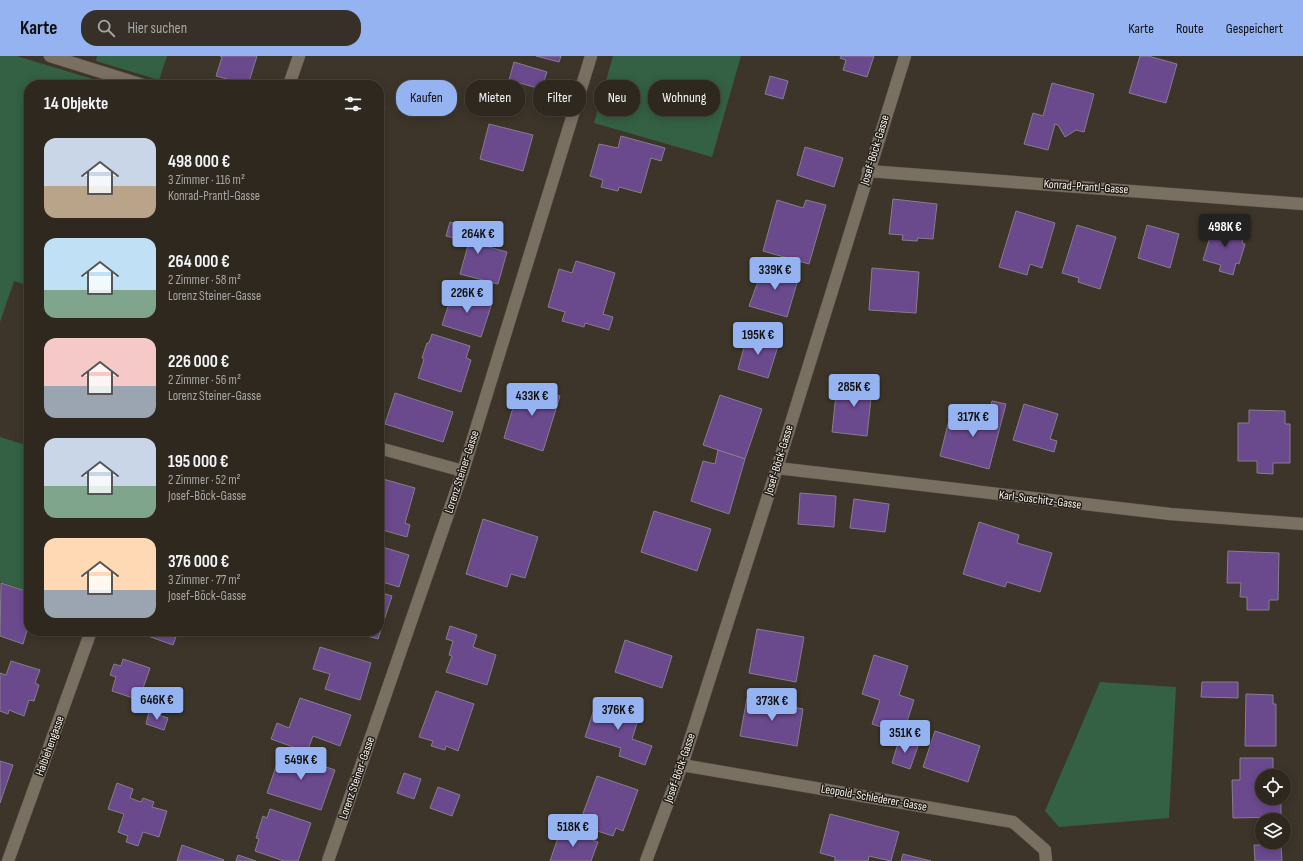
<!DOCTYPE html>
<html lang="de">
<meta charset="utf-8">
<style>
body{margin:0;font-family:"Sofia Sans Condensed",sans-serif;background:#363028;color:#f1f3f6;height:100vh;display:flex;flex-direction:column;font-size:15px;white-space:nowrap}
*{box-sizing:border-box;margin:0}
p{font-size:13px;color:#a7a6a4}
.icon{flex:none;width:22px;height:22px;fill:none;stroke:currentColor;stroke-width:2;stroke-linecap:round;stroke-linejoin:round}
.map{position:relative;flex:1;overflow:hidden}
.sheet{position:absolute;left:24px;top:24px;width:360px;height:556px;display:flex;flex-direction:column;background:#2e281f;border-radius:16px;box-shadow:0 2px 10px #0003,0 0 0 1px #49443d}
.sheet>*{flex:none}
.hud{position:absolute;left:396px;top:24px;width:380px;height:36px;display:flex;gap:8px}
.buttons{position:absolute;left:1255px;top:713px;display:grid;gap:8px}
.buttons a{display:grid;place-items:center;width:36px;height:36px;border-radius:50%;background:#2e281f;box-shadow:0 2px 10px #0003,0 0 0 1px #49443d;font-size:20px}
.price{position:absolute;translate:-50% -34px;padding:0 9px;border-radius:4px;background:#95b2f1;color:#111;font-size:13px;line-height:26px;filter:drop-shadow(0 1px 2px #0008)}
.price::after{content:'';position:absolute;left:50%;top:24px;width:12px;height:9px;margin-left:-6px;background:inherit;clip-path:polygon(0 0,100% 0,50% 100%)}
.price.current{background:#222;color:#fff}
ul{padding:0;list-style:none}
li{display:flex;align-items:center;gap:12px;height:100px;padding:0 20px}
li span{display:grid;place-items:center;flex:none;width:112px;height:80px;border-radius:12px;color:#555}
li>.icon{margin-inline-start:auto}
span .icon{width:48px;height:48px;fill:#fffc;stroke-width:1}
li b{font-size:17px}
h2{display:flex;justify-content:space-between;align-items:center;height:48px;padding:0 20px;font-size:17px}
.tag{padding:0 14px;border-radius:16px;background:#2e281f;box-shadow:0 2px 10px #0003,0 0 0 1px #49443d;font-size:14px;line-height:36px}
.tag.current{background:#95b2f1;color:#111}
header{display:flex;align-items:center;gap:24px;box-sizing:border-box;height:56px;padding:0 20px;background:#95b2f1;color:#111}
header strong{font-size:19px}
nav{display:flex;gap:22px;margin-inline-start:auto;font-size:14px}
.search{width:280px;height:36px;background:#363028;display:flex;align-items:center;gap:10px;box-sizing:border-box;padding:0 14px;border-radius:16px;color:#a7a6a4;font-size:15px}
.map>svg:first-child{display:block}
.green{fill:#346043}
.building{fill:#6b498d;stroke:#857e8d}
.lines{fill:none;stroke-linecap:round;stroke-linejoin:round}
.street-casing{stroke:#5b5449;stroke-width:13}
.street{stroke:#797062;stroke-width:12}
.labels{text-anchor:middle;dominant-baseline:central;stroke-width:3;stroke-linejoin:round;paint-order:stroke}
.street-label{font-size:12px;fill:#f8f2ea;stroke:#211d18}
</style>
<header>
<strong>Karte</strong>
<div class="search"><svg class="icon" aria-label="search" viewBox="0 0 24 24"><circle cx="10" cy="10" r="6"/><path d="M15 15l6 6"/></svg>Hier suchen</div>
<nav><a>Karte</a><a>Route</a><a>Gespeichert</a></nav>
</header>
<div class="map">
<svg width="1303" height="805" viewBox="0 0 1303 805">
<rect width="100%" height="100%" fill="#3d3529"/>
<!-- green -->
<g class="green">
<path d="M0,0H17L112,29H29V230L14,225L0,266Z"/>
<path d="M97,0H167L159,24L96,5Z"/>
<path d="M613,0H741L712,101L594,67Z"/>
<path d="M0,381L29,390V535L0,526Z"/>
<path d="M1100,626L1176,631L1169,762L1059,771L1045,755Z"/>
</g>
<!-- building -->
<g class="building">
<path d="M220,0H257L248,29L216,20L222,1Z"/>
<path d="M536,0H561L559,6Z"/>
<path d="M841,0H874L867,21L843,14L846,4L840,2Z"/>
<path d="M1140,0H1148L1177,8L1166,47L1129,37Z"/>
<path d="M514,6L547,16L541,33L509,24Z"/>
<path d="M770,20L788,25L783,43L765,38Z"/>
<path d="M1052,27L1094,38L1084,76L1076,74L1065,81L1058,69L1055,68L1048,94L1024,88L1033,57L1043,60Z"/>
<path d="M379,49L385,51L379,69Z"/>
<path d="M489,68L533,79L523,115L480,103Z"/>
<path d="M621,80L665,92L661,105L651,102L641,137L619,131L618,135L601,131L603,124L590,120L599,88L618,92Z"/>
<path d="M805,91L843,102L834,131L797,119Z"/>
<path d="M893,143L937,148L933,183L918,182L917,185L902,184L903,179L889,178Z"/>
<path d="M777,144L803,152L806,144L826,149L809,208L763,195Z"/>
<path d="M1016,155L1055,167L1042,212L1030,208L1027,219L999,211Z"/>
<path d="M450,166L482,175L478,188L507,196L498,228L460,218L469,186L446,180Z"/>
<path d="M1214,168L1245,177L1242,187L1245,188L1239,208L1236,207L1233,219L1219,215L1221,209L1203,204Z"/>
<path d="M1077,169L1116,181L1100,233L1078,226L1079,222L1062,217Z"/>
<path d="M1147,169L1179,178L1170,212L1138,202Z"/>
<path d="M576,205L615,217L603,258L613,261L609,274L585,267L584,271L562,265L565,256L548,251L559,213L572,217Z"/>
<path d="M764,209L799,220L787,261L749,250Z"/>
<path d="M872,212L919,216L916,257L869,254Z"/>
<path d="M453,235L492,247L481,281L442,269Z"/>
<path d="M748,277L779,287L768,322L738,313Z"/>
<path d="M432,278L470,290L466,302L471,304L461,336L418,322L424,303L422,302L427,287H429Z"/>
<path d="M844,324L879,328L877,343L871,342L867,380L832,376L836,338L843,339Z"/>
<path d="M520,328L560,340L543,395L504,382Z"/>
<path d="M395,337L453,356L443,386L385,368Z"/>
<path d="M720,339L762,353L745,403L703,389Z"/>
<path d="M992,345L1006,348L989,413L940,400L950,360L986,369Z"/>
<path d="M1024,348L1058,358L1050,383L1057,385L1054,396L1013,384Z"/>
<path d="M1249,354L1285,355V368H1290V407H1273V418L1257,417V405H1238V367H1249Z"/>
<path d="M718,394L745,403L729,458L691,445L703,405L715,408Z"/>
<path d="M383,423L415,432L405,467L410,469L407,481L379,473V437Z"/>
<path d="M800,437L836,440L834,471L798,468Z"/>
<path d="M854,443L889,448L885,476L850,472Z"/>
<path d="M654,455L711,473L697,515L641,496Z"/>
<path d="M483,463L538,481L525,522L511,518L507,531L466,518Z"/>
<path d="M979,466L1019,479L1017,487L1052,497L1040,536L1007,526L1005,531L963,518Z"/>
<path d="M379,473L382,474L379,483Z"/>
<path d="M379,490L409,499L399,531L379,525Z"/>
<path d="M1228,495L1279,497L1278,544H1269V554H1247V541H1240L1241,527H1227Z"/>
<path d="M1,527L29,536V568L23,588L0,580Z"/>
<path d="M379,536L392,540L378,583L350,575H379Z"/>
<path d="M450,570L477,579L473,591L496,599L487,629L446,616L452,600L449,599L453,585L446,583Z"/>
<path d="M757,573L804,581L796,626L749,617Z"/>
<path d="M134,575H178L173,589Z"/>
<path d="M625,584L672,600L662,632L615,616Z"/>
<path d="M320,591L371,607L360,644L325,633L330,618L313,613Z"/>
<path d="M874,599L908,610L899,639L914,644L903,678L872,668L880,644L862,638Z"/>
<path d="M123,603L150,612L139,644L112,635L116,621L110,619L114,608L121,610Z"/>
<path d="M11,605L40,614L35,627L39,629L34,645L29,644L24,660L9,654L8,658L0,655V617L6,619Z"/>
<path d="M1202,626H1238V642L1201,641Z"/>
<path d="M436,635L474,648L458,695L446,690L445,694L431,690L433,685L419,681Z"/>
<path d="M1246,638L1273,639V648H1276V690H1245Z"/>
<path d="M300,642L351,659L340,690L313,680L307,696L271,683L277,667L289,672Z"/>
<path d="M747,642L803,653L797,690L740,680Z"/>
<path d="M597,644L640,658L632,683L652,690L645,709L619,700L621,692L585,681Z"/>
<path d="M149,656L168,662L164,674L146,668Z"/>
<path d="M935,675L980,690L968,726L923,711Z"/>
<path d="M899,684L918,690L910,713L892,707Z"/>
<path d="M281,696L335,714L321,754L267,737Z"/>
<path d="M1240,702H1273V720H1262V742H1281V761L1233,762L1232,724H1240Z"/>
<path d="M0,705L13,709L0,747Z"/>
<path d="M404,717L421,723L414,743L397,737Z"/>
<path d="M597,720L638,734L623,775L616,772L613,780L591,773L594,764L582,760Z"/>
<path d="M117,727L133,733L130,742L141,746L143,742L154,746L152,751L167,755L159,781L143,776L138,790L126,786L128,780L118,776L124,758L108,753Z"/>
<path d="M438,731L460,739L452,760L430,752Z"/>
<path d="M270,753L311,767L298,805H284L255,795L259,783L256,782L263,760L267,762Z"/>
<path d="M830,758L899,776L891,805L869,800L868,805H835V801L820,797Z"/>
<path d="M561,773L598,786L591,805H550Z"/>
<path d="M182,789L224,804L223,805H177Z"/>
<path d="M1254,789H1281L1282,805H1255Z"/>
<path d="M903,798L931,805H901Z"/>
<path d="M238,799L256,805H236Z"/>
</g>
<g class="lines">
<!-- street casing -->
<g class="street-casing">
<g id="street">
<path d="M50,0L143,29"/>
<path d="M289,29L299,0"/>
<path d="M868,115L1303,148"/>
<path d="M379,392L463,415"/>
<path d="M777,412L1170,458L1303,468"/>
<path d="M682,709L1013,766L1045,794L1046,805"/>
<path d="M8,805L91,575"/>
<path d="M328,805L463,415L591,0"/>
<path d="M646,805L682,709L777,412L905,0"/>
</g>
</g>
<!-- street -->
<use href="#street" class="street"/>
</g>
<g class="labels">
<!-- street labels -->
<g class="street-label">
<text transform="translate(875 94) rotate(-73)">Josef-Böck-Gasse</text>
<text transform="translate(1086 131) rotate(4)">Konrad-Prantl-Gasse</text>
<text transform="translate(779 404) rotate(-73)">Josef-Böck-Gasse</text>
<text transform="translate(462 416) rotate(-72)">Lorenz Steiner-Gasse</text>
<text transform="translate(1040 444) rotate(7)">Karl-Suschitz-Gasse</text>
<text transform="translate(50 690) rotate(-70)">Halblehengasse</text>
<text transform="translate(680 712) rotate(-71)">Josef-Böck-Gasse</text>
<text transform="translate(357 722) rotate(-71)">Lorenz Steiner-Gasse</text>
<text transform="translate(874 742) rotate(10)">Leopold-Schlederer-Gasse</text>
</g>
</g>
</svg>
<div class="buttons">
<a><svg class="icon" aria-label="locate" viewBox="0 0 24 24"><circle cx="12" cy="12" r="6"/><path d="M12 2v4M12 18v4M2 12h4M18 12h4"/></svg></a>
<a><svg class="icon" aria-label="layers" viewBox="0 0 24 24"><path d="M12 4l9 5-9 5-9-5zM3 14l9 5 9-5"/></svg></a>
</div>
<b class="price current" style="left:1225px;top:192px">498K €</b>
<b class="price" style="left:478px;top:199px">264K €</b>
<b class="price" style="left:775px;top:235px">339K €</b>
<b class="price" style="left:467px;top:258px">226K €</b>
<b class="price" style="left:758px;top:300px">195K €</b>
<b class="price" style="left:854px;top:352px">285K €</b>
<b class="price" style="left:532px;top:361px">433K €</b>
<b class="price" style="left:973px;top:382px">317K €</b>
<b class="price" style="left:157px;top:665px">646K €</b>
<b class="price" style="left:772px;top:666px">373K €</b>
<b class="price" style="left:618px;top:675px">376K €</b>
<b class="price" style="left:905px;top:698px">351K €</b>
<b class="price" style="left:301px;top:725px">549K €</b>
<b class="price" style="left:573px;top:792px">518K €</b>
<div class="hud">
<a class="tag current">Kaufen</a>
<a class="tag">Mieten</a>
<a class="tag">Filter</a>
<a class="tag">Neu</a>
<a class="tag">Wohnung</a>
</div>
<section class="sheet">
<h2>14 Objekte<svg class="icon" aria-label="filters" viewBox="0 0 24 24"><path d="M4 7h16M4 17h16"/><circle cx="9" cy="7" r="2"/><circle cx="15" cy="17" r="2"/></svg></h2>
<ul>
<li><span style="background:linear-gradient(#c9d6e8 60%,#b9a48a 0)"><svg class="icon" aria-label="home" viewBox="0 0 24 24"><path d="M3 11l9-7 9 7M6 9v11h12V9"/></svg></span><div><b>498 000 €</b><p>3 Zimmer · 116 m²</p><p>Konrad-Prantl-Gasse</p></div></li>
<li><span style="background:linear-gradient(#bfe0f5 65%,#7fa58c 0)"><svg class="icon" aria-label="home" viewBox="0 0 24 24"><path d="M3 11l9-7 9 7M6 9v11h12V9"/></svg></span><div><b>264 000 €</b><p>2 Zimmer · 58 m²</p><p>Lorenz Steiner-Gasse</p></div></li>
<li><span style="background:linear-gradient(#f6c9c9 60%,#9aa5b1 0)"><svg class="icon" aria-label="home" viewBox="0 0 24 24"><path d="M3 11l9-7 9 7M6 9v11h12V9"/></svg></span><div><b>226 000 €</b><p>2 Zimmer · 56 m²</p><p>Lorenz Steiner-Gasse</p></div></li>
<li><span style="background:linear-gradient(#c9d6e8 60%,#7fa58c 0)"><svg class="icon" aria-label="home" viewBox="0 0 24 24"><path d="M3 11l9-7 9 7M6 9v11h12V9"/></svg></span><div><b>195 000 €</b><p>2 Zimmer · 52 m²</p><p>Josef-Böck-Gasse</p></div></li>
<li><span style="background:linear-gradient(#ffd9b3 65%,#9aa5b1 0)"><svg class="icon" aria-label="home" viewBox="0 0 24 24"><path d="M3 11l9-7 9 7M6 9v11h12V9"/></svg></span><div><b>376 000 €</b><p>3 Zimmer · 77 m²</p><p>Josef-Böck-Gasse</p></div></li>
</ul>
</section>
</div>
